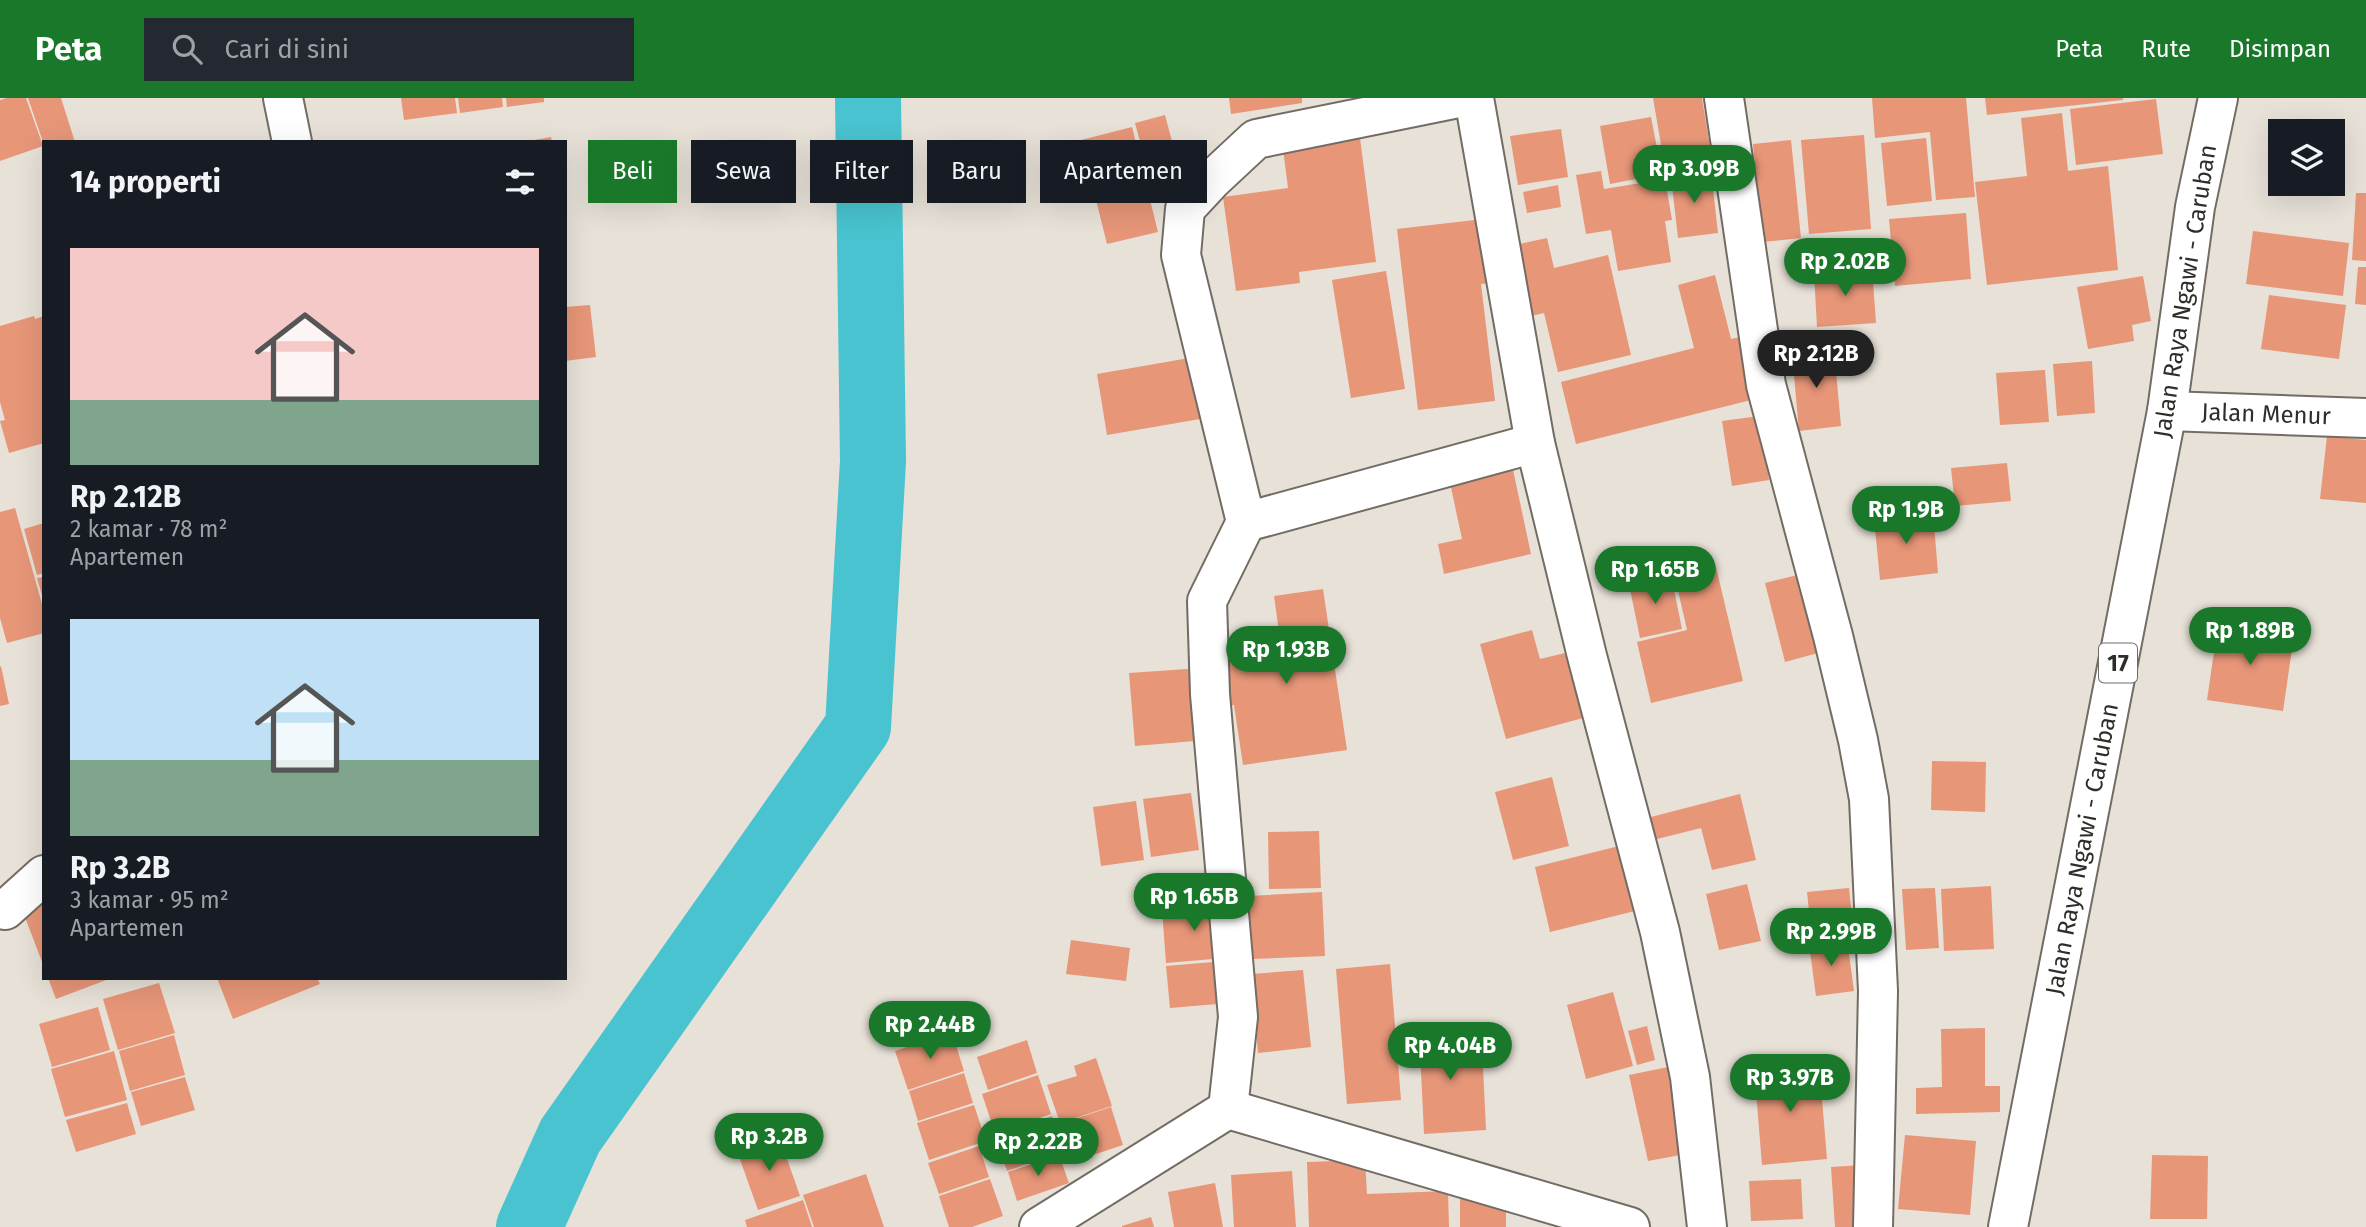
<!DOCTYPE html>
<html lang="id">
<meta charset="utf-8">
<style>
body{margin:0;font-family:"Fira Sans",sans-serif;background:#242831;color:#f1f3f6;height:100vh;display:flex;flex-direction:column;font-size:26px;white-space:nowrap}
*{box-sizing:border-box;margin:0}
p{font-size:23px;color:#9ea1a6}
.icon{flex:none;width:38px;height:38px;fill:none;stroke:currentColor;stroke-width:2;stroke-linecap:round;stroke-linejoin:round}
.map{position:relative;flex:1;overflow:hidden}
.details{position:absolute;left:42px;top:42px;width:525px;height:840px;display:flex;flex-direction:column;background:#171b24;border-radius:0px;box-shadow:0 7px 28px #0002}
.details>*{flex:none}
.banner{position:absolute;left:588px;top:42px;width:665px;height:63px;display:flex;gap:14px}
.buttons{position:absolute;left:2268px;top:21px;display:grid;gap:14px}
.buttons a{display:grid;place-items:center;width:77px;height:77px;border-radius:0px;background:#171b24;box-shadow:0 7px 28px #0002;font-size:35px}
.price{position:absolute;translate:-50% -60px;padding:0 16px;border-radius:24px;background:#197829;color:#fff;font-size:23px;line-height:46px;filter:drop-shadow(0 2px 4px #0008)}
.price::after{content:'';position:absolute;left:50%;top:42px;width:21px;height:16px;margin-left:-10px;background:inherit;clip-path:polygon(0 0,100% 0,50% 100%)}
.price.on{background:#222;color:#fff}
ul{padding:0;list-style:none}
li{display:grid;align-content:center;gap:14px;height:371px;padding:0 28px}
li span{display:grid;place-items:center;height:217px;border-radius:0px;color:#555}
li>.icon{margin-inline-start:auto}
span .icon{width:126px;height:126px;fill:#fffc;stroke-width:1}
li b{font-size:30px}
h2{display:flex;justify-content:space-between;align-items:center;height:84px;padding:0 28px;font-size:30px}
.tag{padding:0 24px;border-radius:0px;background:#171b24;box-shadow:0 7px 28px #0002;font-size:24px;line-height:63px}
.tag.on{background:#197829;color:#fff}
header{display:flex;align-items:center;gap:42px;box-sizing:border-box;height:98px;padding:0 35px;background:#197829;color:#fff}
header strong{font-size:33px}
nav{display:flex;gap:38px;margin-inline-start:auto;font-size:24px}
.search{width:490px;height:63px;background:#242831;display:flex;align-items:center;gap:18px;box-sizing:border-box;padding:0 24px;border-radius:0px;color:#9ea1a6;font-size:26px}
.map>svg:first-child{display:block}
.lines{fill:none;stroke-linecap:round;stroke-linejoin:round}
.river{stroke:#49c3cf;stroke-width:66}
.building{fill:#e79678}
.minor-casing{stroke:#726c64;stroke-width:42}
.highway-casing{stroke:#726c64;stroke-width:42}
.minor{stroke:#fff;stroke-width:38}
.highway{stroke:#fff;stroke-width:38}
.labels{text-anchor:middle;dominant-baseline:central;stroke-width:5;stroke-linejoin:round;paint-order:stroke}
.shield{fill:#fff;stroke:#6d6c69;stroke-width:2}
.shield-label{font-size:23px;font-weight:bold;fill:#2f2d29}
.street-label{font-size:24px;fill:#2f2d29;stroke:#fff}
</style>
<header>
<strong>Peta</strong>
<div class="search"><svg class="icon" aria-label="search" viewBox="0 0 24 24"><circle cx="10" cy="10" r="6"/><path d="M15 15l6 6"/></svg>Cari di sini</div>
<nav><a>Peta</a><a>Rute</a><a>Disimpan</a></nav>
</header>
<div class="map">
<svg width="2366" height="1129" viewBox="0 0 2366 1129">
<rect width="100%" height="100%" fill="#e7e1d7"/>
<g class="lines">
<!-- river -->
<path class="river" d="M529,1129L570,1038L858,629L873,363L868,0"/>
</g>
<!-- building -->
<g class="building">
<path d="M7,0H26L43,48L0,63V2Z"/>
<path d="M28,0H61L75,44H43Z"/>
<path d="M401,0H455L457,15L404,22Z"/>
<path d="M458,0H502L503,9L460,15Z"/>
<path d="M506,0H544V4L507,9Z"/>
<path d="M1229,0H1302V5L1231,16Z"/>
<path d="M1653,0H1702L1712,62L1665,70Z"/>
<path d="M1872,0H1966L1975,99L1936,102L1930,34L1875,40Z"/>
<path d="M1985,0H2123V2L1987,17Z"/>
<path d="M2156,1L2163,56L2076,67L2070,11Z"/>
<path d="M2062,15L2068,73L2108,68L2118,172L1987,187L1975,84L2027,78L2021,20Z"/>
<path d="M1165,17L1181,77L1151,85L1135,25Z"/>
<path d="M1651,19L1662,76L1610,86L1600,28Z"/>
<path d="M1132,29L1158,134L1107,146L1081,42Z"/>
<path d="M1561,31L1568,79L1518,87L1510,38Z"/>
<path d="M1864,37L1871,131L1809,136L1801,42Z"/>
<path d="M551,39L552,44H535L534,42Z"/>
<path d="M1360,40L1376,164L1299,174L1300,185L1236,193L1223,99L1288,90L1283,51Z"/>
<path d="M1926,40L1932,103L1887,108L1881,45Z"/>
<path d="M1791,42L1801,140L1763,144L1753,46Z"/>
<path d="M1601,73L1604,91L1665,81L1672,122L1665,123L1671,164L1618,173L1611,132L1586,136L1576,77Z"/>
<path d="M1711,74L1718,135L1678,140L1671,79Z"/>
<path d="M1558,87L1561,109L1527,115L1523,94Z"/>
<path d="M2356,95H2366V163L2352,162Z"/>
<path d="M1966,115L1971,181L1895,188L1889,121Z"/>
<path d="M1483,121L1491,185L1481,186L1495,303L1418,312L1397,131Z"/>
<path d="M2253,133L2349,145L2343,198L2246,186Z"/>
<path d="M1547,140L1554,170L1608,157L1631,257L1558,274L1544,215L1531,218L1515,147Z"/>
<path d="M2358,169H2366V207L2355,206Z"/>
<path d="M1872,170L1876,225L1817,229L1814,175Z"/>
<path d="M1386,173L1405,291L1351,300L1332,182Z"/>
<path d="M1715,177L1731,241L1744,238L1759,300L1576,346L1561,284L1694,250L1678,187Z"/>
<path d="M2143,178L2151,223L2132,227L2134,243L2088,251L2077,189Z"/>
<path d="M2269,197L2346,207L2339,261L2261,251Z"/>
<path d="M590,207L596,259L565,263V209Z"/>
<path d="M34,218L35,221L44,218V345L9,355L0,323L5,322L0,304V228Z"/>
<path d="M1834,251L1841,328L1799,333L1792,255Z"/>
<path d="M1201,258L1212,319L1107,337L1097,276Z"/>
<path d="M2092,263L2095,315L2057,318L2053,266Z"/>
<path d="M2045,272L2049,324L2000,327L1996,275Z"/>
<path d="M1759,318L1769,382L1732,388L1722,323Z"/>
<path d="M2327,338L2366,342V405L2320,401Z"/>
<path d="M2007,365L2011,403L1955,408L1951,370Z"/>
<path d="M1512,367L1531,456L1444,476L1438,446L1462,441L1449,380Z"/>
<path d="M15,410L44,513V535L7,545L0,520V414Z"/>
<path d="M1933,414L1938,475L1880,482L1874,420Z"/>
<path d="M44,425V475L37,477L24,431Z"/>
<path d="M1716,469L1743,583L1651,605L1637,544L1687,532L1675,479Z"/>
<path d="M1810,474L1829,552L1785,564L1765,485Z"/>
<path d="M1671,477L1682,531L1640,540L1629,486Z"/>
<path d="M44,479V501H43L37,480Z"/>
<path d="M1323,491L1347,652L1243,667L1234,607L1226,608L1217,550L1280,541L1274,498Z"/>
<path d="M2218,526L2294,537L2283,613L2207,602Z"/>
<path d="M1532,532L1540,561L1565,555L1583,620L1506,641L1480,546Z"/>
<path d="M1,568L9,606L0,608V569Z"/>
<path d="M1201,570L1207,642L1135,648L1129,575Z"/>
<path d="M1932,663L1986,664L1985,714L1931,712Z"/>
<path d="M1552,679L1569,748L1513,762L1495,694Z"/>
<path d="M1191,695L1199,752L1151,759L1143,701Z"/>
<path d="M1740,696L1756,762L1712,772L1701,730L1653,742L1647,720Z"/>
<path d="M1136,703L1144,762L1101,768L1093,709Z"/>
<path d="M1319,733L1321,790L1269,791L1268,734Z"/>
<path d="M1619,748L1635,813L1550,834L1535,769Z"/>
<path d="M1747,786L1761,843L1719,852L1706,796Z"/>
<path d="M1991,788L1994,851L1944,853L1941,791Z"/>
<path d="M1849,790L1854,836L1812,841L1807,794Z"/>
<path d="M1935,790L1939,850L1906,852L1902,791Z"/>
<path d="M1322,794L1325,858L1252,861L1249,798Z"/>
<path d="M44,800V869L21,809Z"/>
<path d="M1222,806L1225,860L1166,865L1162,811Z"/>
<path d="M1847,841L1854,893L1816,898L1809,846Z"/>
<path d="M1071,842L1130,850L1126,883L1066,876Z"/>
<path d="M1225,863L1229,905L1170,910L1166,868Z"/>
<path d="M1390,866L1401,1002L1347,1006L1336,871Z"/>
<path d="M1303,872L1311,949L1258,955L1251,876Z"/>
<path d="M48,880H109V881L56,901Z"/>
<path d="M217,880H317L320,886L233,921Z"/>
<path d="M159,885L175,935L118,952L103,901Z"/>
<path d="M1613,894L1633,968L1586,981L1567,907Z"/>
<path d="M98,909L110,952L52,969L39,926Z"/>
<path d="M1469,928L1470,970L1483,969L1486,1032L1424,1036L1419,931Z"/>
<path d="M1647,928L1655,962L1637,967L1628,933Z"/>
<path d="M1985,930V988H2000V1014L1916,1016V990L1942,989L1941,931Z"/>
<path d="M952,934L964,973L908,992L895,953Z"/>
<path d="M174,937L185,977L130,993L119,953Z"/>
<path d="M1027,942L1037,975L988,992L977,959Z"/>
<path d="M114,953L127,1002L65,1019L51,971Z"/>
<path d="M1096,960L1112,1008L1060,1025L1047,987L1077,978L1074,968Z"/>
<path d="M1819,965L1827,1061L1762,1067L1754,970Z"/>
<path d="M1673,968L1691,1055L1648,1063L1629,977Z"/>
<path d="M964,975L973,1005L918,1023L909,993Z"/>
<path d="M1038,977L1051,1016L995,1035L982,996Z"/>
<path d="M185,979L195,1012L141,1028L131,994Z"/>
<path d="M127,1005L136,1036L76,1054L66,1022Z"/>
<path d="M974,1007L986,1043L929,1062L917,1025Z"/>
<path d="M1111,1009L1123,1047L1072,1064L1059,1026Z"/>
<path d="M1052,1018L1064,1053L1007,1073L995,1037Z"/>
<path d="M1905,1037L1976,1043L1970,1117L1898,1111Z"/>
<path d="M779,1038L800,1098L758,1112L737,1053Z"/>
<path d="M979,1048L989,1079L939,1096L928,1065Z"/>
<path d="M1059,1057L1069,1085L1017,1103L1008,1074Z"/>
<path d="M2152,1057L2208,1058L2207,1121H2150Z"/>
<path d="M1365,1062L1367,1096L1448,1093L1449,1129H1309L1307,1064Z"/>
<path d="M1862,1067L1866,1129H1835L1831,1069Z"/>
<path d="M1292,1073L1296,1129H1234L1231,1077Z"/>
<path d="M866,1076L884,1129H814L803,1097Z"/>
<path d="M990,1081L1003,1118L972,1129H949L939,1098Z"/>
<path d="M1801,1081L1803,1121L1751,1123L1749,1083Z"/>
<path d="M1215,1085L1223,1129H1174L1168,1094Z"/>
<path d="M1506,1099V1129H1460V1100Z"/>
<path d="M803,1102L812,1129H747L745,1122Z"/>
<path d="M1151,1119L1154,1129H1122V1128Z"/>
</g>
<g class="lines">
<!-- minor casing -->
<g class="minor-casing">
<g id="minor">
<path d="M283,0L292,44"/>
<path d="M1474,0L1535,345L1587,558L1660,834L1690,979L1707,1129"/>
<path d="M1724,0L1766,287L1833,538L1858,642L1869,701L1878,893L1873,1129"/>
<path d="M2167,313L2366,320"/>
<path d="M1246,424L1535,345"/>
<path d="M5,812L44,777"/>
<path d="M1228,1011L1238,919L1210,596L1207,503L1246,424L1181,157L1185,111L1212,82L1256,41L1459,0"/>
<path d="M1039,1129L1228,1011L1630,1129"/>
</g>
</g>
<!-- highway casing -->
<g class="highway-casing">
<path id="highway" d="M2008,1129L2167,313L2195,109L2218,0"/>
</g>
<!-- minor -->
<use href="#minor" class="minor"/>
<!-- highway -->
<use href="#highway" class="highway"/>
</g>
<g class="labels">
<!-- shield labels -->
<rect class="shield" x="2099" y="545.5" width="38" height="39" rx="5"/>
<g class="shield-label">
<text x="2118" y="565">17</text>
</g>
<!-- street labels -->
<g class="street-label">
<text transform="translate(2185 193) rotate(-81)">Jalan Raya Ngawi - Caruban</text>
<text transform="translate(2266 316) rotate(2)">Jalan Menur</text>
<text transform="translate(2082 751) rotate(-79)">Jalan Raya Ngawi - Caruban</text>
</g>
</g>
</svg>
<div class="buttons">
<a><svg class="icon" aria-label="layers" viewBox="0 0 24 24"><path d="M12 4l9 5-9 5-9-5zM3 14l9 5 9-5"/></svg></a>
</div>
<b class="price" style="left:1694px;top:107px">Rp 3.09B</b>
<b class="price" style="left:1845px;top:200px">Rp 2.02B</b>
<b class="price on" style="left:1816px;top:292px">Rp 2.12B</b>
<b class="price" style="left:1906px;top:448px">Rp 1.9B</b>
<b class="price" style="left:1655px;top:508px">Rp 1.65B</b>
<b class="price" style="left:2250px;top:569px">Rp 1.89B</b>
<b class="price" style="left:1286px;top:588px">Rp 1.93B</b>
<b class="price" style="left:1194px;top:835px">Rp 1.65B</b>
<b class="price" style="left:1831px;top:870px">Rp 2.99B</b>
<b class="price" style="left:930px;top:963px">Rp 2.44B</b>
<b class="price" style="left:1450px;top:984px">Rp 4.04B</b>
<b class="price" style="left:1790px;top:1016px">Rp 3.97B</b>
<b class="price" style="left:769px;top:1075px">Rp 3.2B</b>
<b class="price" style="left:1038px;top:1080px">Rp 2.22B</b>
<div class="banner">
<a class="tag on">Beli</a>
<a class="tag">Sewa</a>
<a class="tag">Filter</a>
<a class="tag">Baru</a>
<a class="tag">Apartemen</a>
</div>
<section class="details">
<h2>14 properti<svg class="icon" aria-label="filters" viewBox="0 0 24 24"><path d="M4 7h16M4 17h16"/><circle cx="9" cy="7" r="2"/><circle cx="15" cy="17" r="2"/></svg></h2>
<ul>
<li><span style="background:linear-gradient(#f6c9c9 70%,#7fa58c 0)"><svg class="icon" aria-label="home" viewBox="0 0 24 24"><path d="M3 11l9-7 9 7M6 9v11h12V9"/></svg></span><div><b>Rp 2.12B</b><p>2 kamar · 78 m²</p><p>Apartemen</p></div></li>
<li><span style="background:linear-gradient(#bfe0f5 65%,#7fa58c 0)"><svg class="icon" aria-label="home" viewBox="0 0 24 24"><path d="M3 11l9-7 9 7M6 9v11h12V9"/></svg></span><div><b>Rp 3.2B</b><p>3 kamar · 95 m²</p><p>Apartemen</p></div></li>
</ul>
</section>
</div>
